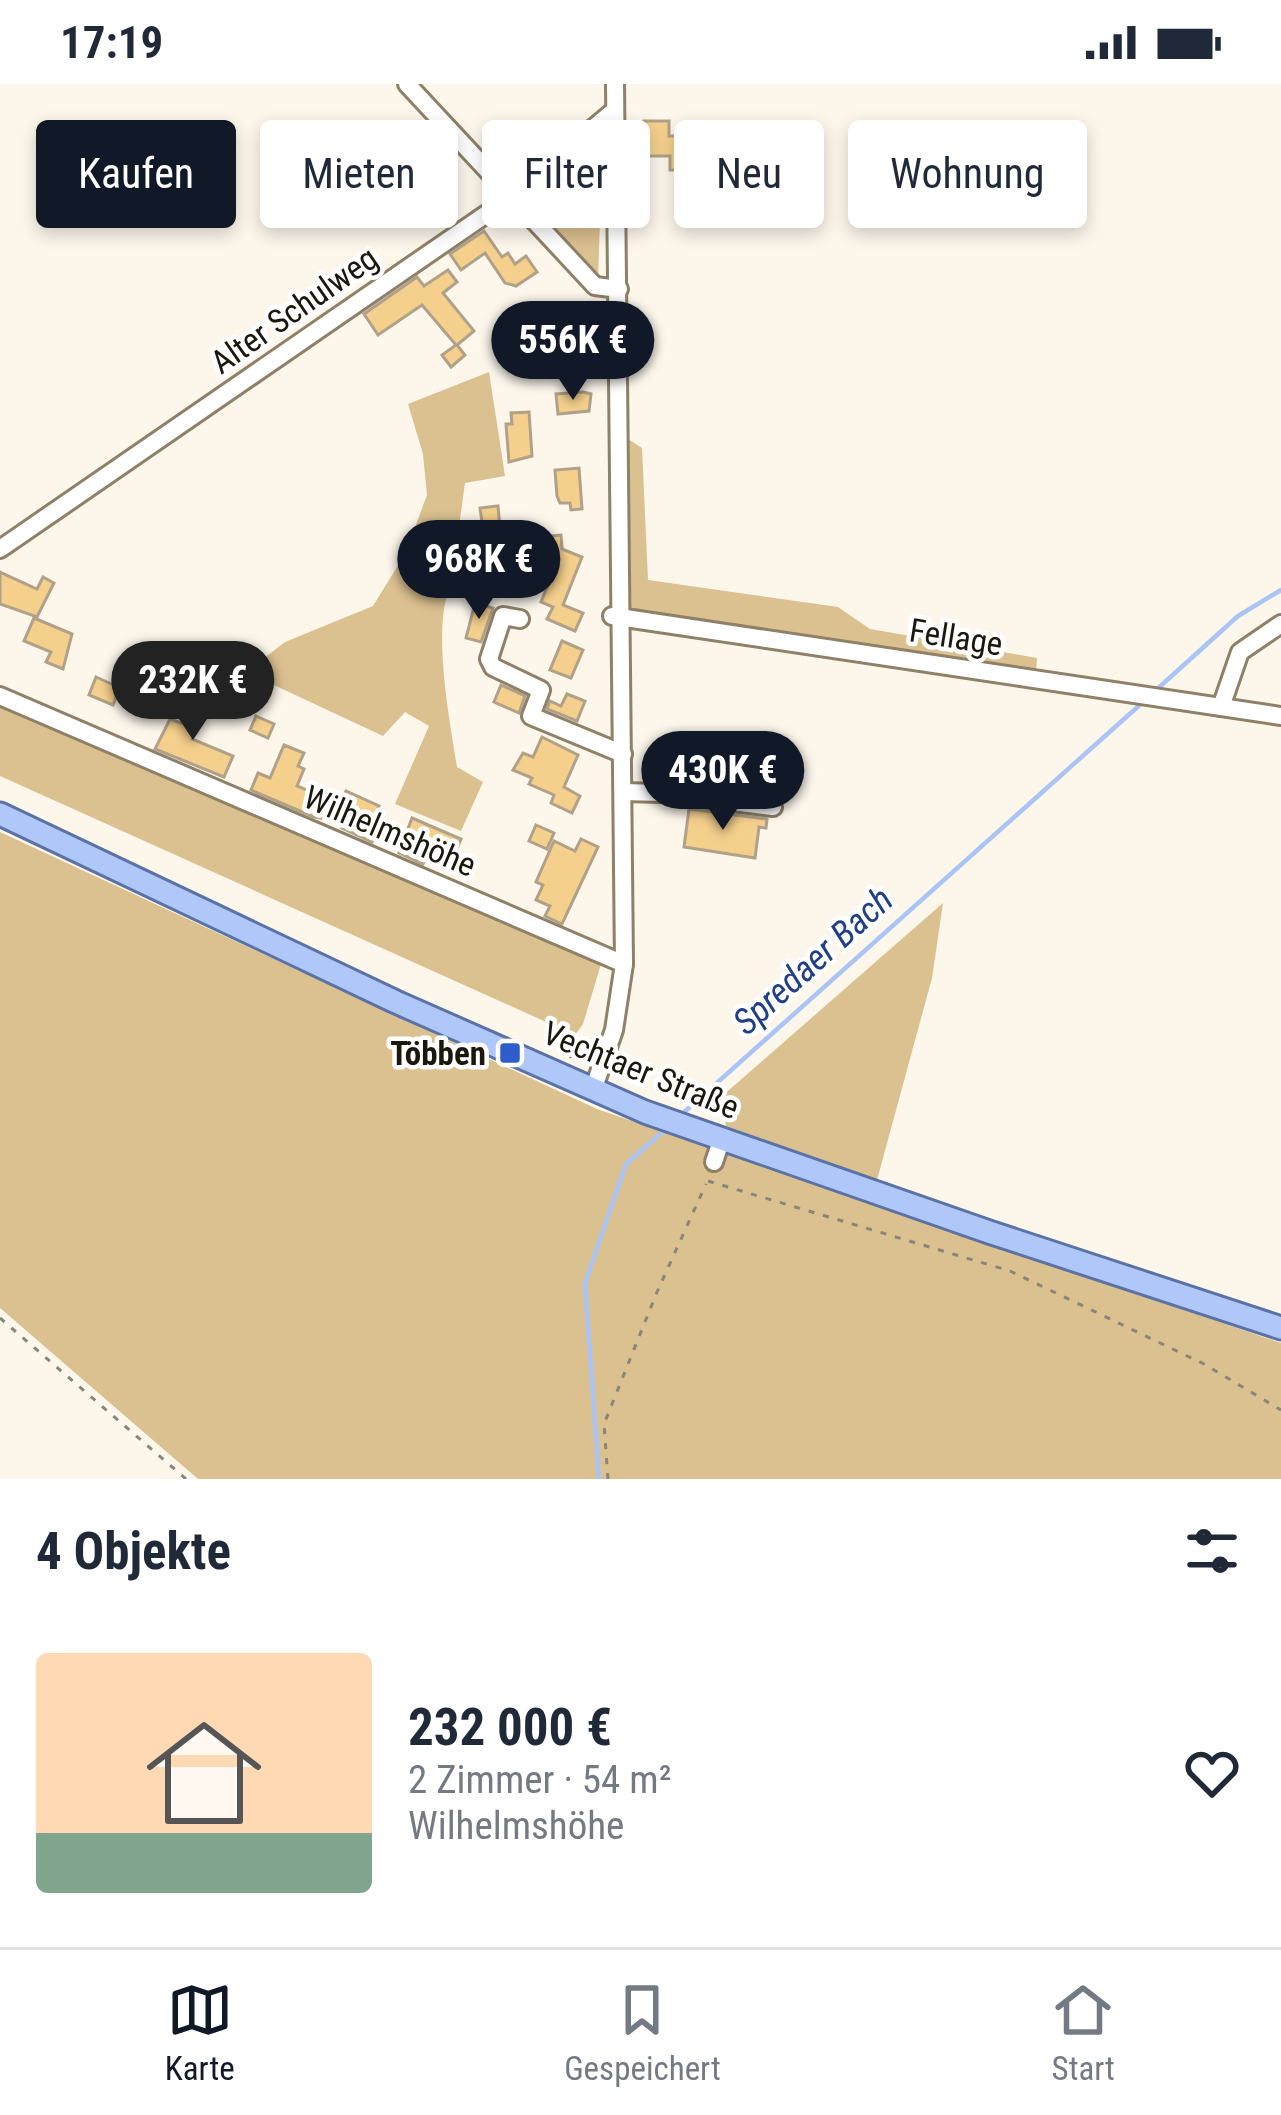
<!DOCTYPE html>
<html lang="de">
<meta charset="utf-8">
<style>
body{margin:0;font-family:"Roboto Condensed",sans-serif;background:#f6f6f7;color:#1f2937;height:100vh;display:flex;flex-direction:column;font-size:45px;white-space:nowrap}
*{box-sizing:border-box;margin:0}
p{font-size:39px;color:#747a83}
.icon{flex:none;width:66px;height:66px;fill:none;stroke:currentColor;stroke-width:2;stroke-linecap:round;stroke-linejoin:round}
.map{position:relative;height:1395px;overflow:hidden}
.drawer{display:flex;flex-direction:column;background:#fff;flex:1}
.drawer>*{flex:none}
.banner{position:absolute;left:36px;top:36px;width:1209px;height:108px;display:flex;gap:24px}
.price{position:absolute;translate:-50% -102px;padding:0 27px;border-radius:42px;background:#111827;color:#fff;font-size:39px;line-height:78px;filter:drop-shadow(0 3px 6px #0008)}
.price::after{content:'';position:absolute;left:50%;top:72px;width:36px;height:27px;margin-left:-18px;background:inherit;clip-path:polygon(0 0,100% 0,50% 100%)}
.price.on{background:#222;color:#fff}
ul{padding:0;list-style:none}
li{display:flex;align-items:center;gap:36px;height:300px;padding:0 36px}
li span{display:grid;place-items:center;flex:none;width:336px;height:240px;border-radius:12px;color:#555}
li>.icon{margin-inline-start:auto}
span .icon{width:144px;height:144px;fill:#fffc;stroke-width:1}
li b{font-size:51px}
h2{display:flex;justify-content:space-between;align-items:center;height:144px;padding:0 36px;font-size:51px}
.chip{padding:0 42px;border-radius:12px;background:#fff;box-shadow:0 6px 18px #0003;font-size:42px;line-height:108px}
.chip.on{background:#111827;color:#fff}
.status{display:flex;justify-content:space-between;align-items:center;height:84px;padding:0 60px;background:#fff;direction:ltr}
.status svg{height:33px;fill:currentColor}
.tabs{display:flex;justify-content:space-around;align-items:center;height:168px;border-top:3px solid #e0e1e3;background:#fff;font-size:33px;color:#747a83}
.tabs a{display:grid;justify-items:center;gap:6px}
.tabs .on{color:#111827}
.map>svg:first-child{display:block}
.green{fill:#dbc090}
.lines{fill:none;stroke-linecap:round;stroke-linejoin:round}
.stream{stroke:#abc4f6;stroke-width:4.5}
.building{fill:#f5d08d;stroke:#b0a188;stroke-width:3}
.minor-casing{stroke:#8f8168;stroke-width:22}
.major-casing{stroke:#5a72a4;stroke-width:27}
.path{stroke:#8a857a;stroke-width:3;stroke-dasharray:6 9;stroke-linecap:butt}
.minor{stroke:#fff;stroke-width:16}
.major{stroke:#b0c8f9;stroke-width:21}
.poi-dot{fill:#2e5ccb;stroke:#fff;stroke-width:4.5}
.labels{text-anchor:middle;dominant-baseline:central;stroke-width:9;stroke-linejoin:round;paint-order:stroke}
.street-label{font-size:33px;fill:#1c170d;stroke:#fff}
.poi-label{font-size:33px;font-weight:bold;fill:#1c170d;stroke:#fff;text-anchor:end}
.water-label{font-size:36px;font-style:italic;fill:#213f86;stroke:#fff}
</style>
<div class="status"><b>17:19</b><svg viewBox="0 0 49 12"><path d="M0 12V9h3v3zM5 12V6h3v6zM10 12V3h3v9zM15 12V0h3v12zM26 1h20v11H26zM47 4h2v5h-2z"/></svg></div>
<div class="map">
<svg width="1281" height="1395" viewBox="0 0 1281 1395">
<rect width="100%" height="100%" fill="#fcf6eb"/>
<!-- green -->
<g class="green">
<path d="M594,52H603L598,194L518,110Z"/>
<path d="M489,288L505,392L465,399L451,501C431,542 450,637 457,683L483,698L461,747L395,720L429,642L405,628L383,652L246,588L285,558L373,522L405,470L427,411L423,370L408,320Z"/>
<path d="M628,355L642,364L648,496L838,523L870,545L1037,574L1036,587L631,527Z"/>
<path d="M0,621L601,880L583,940L575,951L0,692Z"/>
<path d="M0,748L597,1025L1281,1259V1395H198L0,1224Z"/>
<path d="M943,819L932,894L877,1096L726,1042L721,1013Z"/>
</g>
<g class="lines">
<!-- stream -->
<g class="stream">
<path d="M1155,607L1238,532L1281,506"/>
<path d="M681,1031L1142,619"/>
<path d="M599,1395L585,1199L626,1080L668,1043"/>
</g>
</g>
<!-- building -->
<g class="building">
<path d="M644,37H669V52H679V71H687V86H670V72H644Z"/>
<path d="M484,147L502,173L508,169L515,180L526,172L537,188L516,202L505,199L485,169L461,186L450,170Z"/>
<path d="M448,186L457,198L443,209L474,247L457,261L465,271L451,283L442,271L456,261L422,221L378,251L364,230L417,193L424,202Z"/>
<path d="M583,308L591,310L589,327L558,330L556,310Z"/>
<path d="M529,328L532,372L509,378L506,340H512L511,329Z"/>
<path d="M579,384L582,425L571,426L570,419H560L557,412L555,386Z"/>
<path d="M498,422L501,456L561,451L562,465L582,473L563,521L583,529L575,547L547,535L553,523L541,518L555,484L554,468L487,473L480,424Z"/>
<path d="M0,488L37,505L43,493L54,499L37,533L0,520Z"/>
<path d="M475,519L493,524L481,558L466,554Z"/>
<path d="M34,534L72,550L63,585L46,578L51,568L24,557Z"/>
<path d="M562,557L583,566L571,594L550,586Z"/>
<path d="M96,593L120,604L113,621L89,611Z"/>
<path d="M125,594L137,599L129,618L116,613Z"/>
<path d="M501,601L525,612L519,629L494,618Z"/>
<path d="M567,610L585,617L577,637L547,625L550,617L561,622Z"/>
<path d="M192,614L207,621L192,655L233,672L224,693L155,665L170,635L181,639Z"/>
<path d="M256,632L274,640L268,654L250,646Z"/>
<path d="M542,653L578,671L564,703L580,712L572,729L551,719L554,711L529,700L532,694L513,686L523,669L533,673Z"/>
<path d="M284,661L304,669L298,682L304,685L297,702L340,720L346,707L379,722L372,737L379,741L372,758L342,744L346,736L324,727L321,734L314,733L251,706L258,689L270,694Z"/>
<path d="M689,725L767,735L766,744L759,743L755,774L684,763Z"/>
<path d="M412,734L461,755L454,772L431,762L423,780L399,769Z"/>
<path d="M536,741L554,749L547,765L529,757Z"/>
<path d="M581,755L598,763L562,840L545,832L550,822L536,816L543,801L536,798L554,757L575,767Z"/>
</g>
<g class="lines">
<!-- minor casing -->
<g class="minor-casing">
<g id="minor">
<path d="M407,0L595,202L619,205"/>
<path d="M0,465L511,113L615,26"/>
<path d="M612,532L1281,632"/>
<path d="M520,535L503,532L489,575L493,583L541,606L531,632L623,670"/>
<path d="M0,612L624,880"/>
<path d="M1221,623L1240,568L1281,540"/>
<path d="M623,708L662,709L773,723"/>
<path d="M593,1006L614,946L624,880L615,0"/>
<path d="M714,1078L719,1063"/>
</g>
</g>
<!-- major casing -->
<g class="major-casing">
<path id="major" d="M0,730L396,918L645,1028L989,1148L1281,1244"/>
</g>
<!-- path -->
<g class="path">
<path d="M569,973L585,968L592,955"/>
<path d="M708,1097L1010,1187L1204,1280L1281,1326"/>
<path d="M0,1234L186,1395"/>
<path d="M608,1395L604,1340L657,1208L706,1100"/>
</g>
<!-- minor -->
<use href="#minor" class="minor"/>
<!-- major -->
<use href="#major" class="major"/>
</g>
<!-- markers -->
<rect class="poi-dot" x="498" y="957" width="24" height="24" rx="6"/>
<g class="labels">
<!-- street labels -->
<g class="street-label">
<text transform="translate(294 226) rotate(-35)">Alter Schulweg</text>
<text transform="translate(956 553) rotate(9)">Fellage</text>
<text transform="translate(390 747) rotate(23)">Wilhelmshöhe</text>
<text transform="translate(641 986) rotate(22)">Vechtaer Straße</text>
</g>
<!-- poi labels -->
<g class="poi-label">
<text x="486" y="969">Többen</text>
</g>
<!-- water labels -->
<g class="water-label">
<text transform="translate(813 877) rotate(-42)">Spredaer Bach</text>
</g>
</g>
</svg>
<b class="price" style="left:573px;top:319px">556K €</b>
<b class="price" style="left:479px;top:538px">968K €</b>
<b class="price on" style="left:193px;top:659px">232K €</b>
<b class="price" style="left:723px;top:749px">430K €</b>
<div class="banner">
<a class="chip on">Kaufen</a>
<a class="chip">Mieten</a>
<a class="chip">Filter</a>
<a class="chip">Neu</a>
<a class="chip">Wohnung</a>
</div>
</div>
<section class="drawer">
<h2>4 Objekte<svg class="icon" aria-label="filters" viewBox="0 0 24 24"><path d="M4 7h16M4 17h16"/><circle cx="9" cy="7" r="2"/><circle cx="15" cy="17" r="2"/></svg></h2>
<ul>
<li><span style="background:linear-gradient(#ffd9b3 75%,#7fa58c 0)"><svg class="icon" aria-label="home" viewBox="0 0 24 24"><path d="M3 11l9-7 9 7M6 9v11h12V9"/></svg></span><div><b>232 000 €</b><p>2 Zimmer · 54 m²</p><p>Wilhelmshöhe</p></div><svg class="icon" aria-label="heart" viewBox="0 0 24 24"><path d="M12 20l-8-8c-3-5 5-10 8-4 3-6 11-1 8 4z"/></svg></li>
</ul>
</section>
<nav class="tabs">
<a class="on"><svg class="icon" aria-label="map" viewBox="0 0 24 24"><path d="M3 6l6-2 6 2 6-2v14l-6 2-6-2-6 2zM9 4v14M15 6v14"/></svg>Karte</a>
<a><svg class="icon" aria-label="saved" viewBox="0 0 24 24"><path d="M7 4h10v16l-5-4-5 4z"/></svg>Gespeichert</a>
<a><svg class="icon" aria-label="home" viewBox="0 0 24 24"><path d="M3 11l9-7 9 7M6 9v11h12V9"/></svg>Start</a>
</nav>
